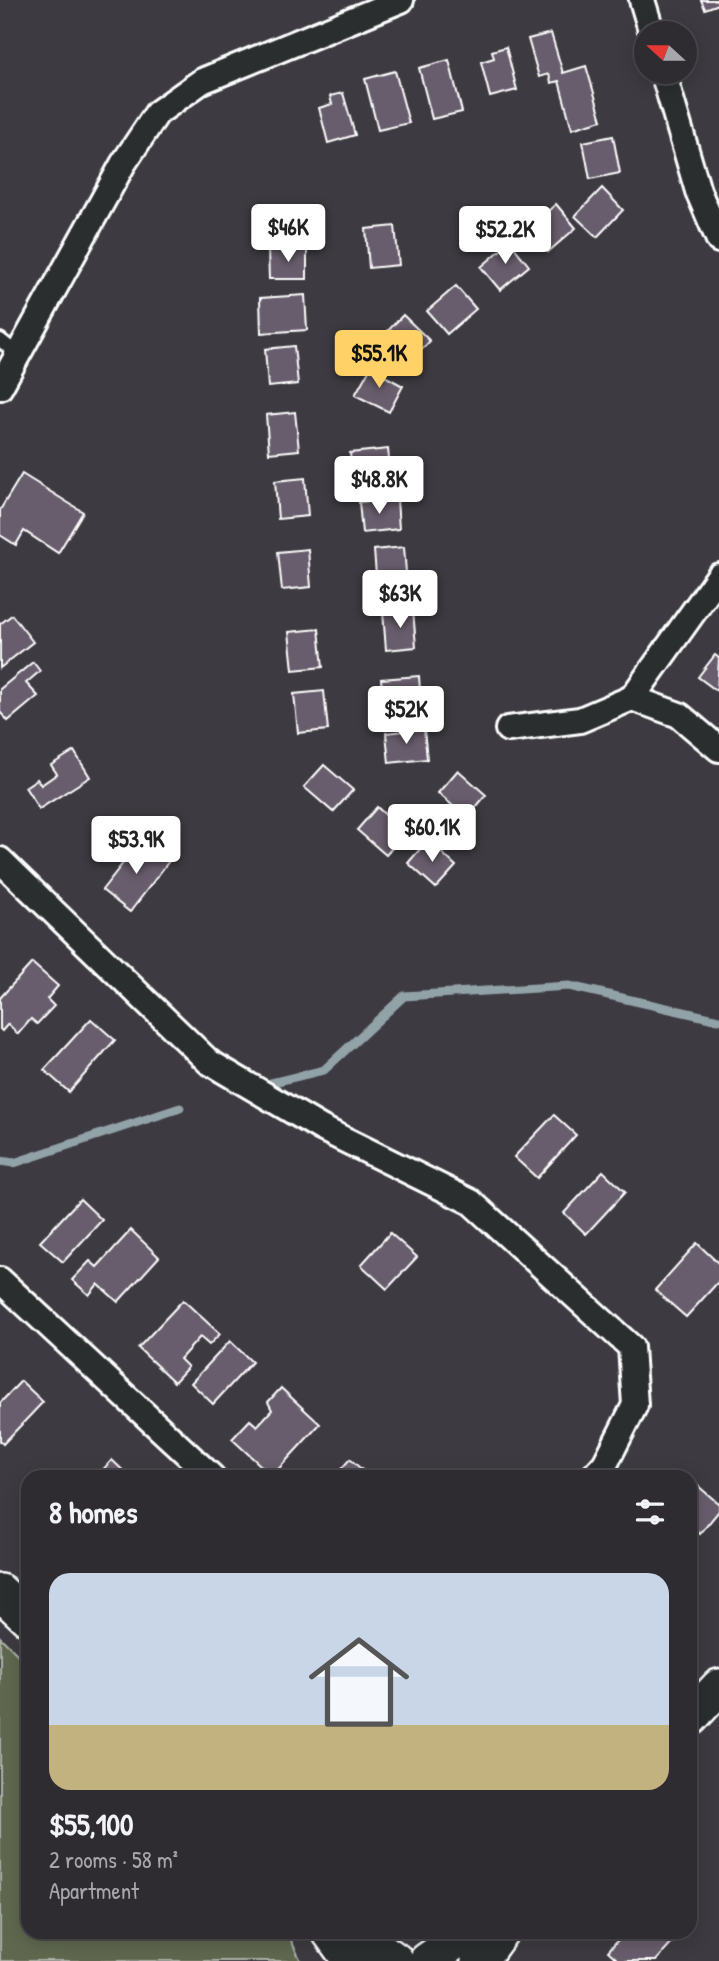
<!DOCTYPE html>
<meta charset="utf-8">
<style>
body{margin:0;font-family:"Patrick Hand",sans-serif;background:#363439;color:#f1f3f6;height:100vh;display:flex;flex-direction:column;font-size:26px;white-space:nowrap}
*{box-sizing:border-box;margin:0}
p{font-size:23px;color:#a7a7ab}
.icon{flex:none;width:38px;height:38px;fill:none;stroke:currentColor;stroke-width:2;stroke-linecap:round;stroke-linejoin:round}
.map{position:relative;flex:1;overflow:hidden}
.drawer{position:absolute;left:21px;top:1470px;width:676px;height:469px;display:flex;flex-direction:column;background:#2e2c31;border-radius:21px;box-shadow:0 4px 18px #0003,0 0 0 2px #49484d}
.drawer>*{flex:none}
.needle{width:46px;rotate:291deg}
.buttons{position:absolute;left:634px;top:21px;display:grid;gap:14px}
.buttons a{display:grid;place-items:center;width:63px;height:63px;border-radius:50%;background:#2e2c31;box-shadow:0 4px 18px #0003,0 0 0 2px #49484d;font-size:35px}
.price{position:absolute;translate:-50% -60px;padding:0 16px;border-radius:7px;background:#fff;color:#222;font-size:23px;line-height:46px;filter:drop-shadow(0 2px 4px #0008)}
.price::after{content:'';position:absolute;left:50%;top:42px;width:21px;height:16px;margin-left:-10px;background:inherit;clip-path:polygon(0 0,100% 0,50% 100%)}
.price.active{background:#ffd166;color:#111}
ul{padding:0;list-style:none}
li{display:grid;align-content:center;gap:14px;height:371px;padding:0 28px}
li+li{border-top:2px solid #49484d}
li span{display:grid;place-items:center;height:217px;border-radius:21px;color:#555}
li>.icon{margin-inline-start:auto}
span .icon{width:126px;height:126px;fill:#fffc;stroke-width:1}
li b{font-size:30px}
h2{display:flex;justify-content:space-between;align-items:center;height:84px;padding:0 28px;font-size:30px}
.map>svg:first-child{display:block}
.green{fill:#5e6850;stroke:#aeb4a8;stroke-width:2}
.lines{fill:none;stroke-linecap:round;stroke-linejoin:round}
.stream{stroke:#92a3a8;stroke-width:9}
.building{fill:#685d6c;stroke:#fff;stroke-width:2}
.lane-casing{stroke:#fff;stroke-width:18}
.street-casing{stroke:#fff;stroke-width:30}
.secondary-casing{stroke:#fff;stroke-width:40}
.lane{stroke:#2a2d2e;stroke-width:12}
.street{stroke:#2a2d2e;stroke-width:24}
.secondary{stroke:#2a2d2e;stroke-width:35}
</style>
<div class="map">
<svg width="719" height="1961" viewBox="0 0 719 1961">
<rect width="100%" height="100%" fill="#3d3b41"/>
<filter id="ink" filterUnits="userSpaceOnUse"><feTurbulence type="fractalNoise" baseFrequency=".0143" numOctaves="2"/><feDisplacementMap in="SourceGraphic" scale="14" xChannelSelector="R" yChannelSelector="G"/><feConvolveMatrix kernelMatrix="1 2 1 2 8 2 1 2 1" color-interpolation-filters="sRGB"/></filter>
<g filter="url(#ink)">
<!-- green -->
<path class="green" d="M0,1637L28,1665V1932H287L301,1961H0Z"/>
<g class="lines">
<!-- stream -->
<g class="stream">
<path d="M262,1085L324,1070L404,996L569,986L719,1020"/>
<path d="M0,1161L14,1163L180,1108"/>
</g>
</g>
<!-- building -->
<g class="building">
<path d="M701,0H719V4L705,9Z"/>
<path d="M551,33L563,73L586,66L602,120L572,129L559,81L551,83L549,74L539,77L528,39Z"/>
<path d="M506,47L517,90L490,97L481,62L494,58L492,51Z"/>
<path d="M449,60L462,112L432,119L419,68Z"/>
<path d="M395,71L409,123L378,130L365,79Z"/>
<path d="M343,93L355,135L328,143L319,108L332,104L330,96Z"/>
<path d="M613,136L620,173L590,179L583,142Z"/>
<path d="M602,188L623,210L597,237L575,216Z"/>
<path d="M556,204L576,228L548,252L528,229Z"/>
<path d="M395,226L399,265L369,268L366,229Z"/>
<path d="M510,242L529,266L500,290L481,267Z"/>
<path d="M307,248V279H269L268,249Z"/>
<path d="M456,286L476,309L447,334L427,311Z"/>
<path d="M305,295L307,330L261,333L260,298Z"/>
<path d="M403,315L430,341L409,363L382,337Z"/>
<path d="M294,346L298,384L268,387L265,349Z"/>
<path d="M370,368L403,386L389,412L355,395Z"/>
<path d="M295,412L299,450L269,453L266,415Z"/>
<path d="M388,449L391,480L353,484L350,453Z"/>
<path d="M22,474L83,512L58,553L24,531L16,545L0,535V510Z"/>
<path d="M305,478L308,516L278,519L275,481Z"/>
<path d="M397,499L399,529L362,533L359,502Z"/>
<path d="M404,547L407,585L377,588L374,550Z"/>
<path d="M308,549L311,587L282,590L278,552Z"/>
<path d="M413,609L416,647L386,650L383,612Z"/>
<path d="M12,615L33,642L0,668V624Z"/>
<path d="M319,629L323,667L293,670L289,632Z"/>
<path d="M715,655L719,658L717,691L698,677Z"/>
<path d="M33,662L40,671L26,683L38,696L8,721L0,712V689Z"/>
<path d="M419,676L421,706L384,710L381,679Z"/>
<path d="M324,691L328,730L298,733L294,694Z"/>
<path d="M424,729L427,759L389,763L386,733Z"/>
<path d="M74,751L90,777L39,809L25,787L37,779L41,785L57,774L51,765Z"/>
<path d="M324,765L353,790L333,812L304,787Z"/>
<path d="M458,770L486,795L467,818L438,793Z"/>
<path d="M377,807L405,833L386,855L357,830Z"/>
<path d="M142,839L169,861L130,912L102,890Z"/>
<path d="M428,840L456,866L436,888L408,863Z"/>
<path d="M32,963L58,986L47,999L54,1006L37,1024L31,1019L18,1034L8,1024L2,1031L0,1029V998Z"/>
<path d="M91,1019L115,1040L69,1092L44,1070Z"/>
<path d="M554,1115L576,1135L537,1178L514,1157Z"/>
<path d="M603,1171L625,1192L586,1234L564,1213Z"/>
<path d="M80,1199L102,1220L63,1262L40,1242Z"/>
<path d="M131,1230L159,1257L118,1302L98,1284L89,1295L72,1280L90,1261L97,1267Z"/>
<path d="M390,1233L417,1257L387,1289L361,1265Z"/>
<path d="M697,1243L719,1264V1281L686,1317L655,1290Z"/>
<path d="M183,1300L220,1334L209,1345L200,1337L180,1359L188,1367L174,1382L138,1348Z"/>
<path d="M230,1341L252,1362L213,1404L191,1383Z"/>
<path d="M21,1381L43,1402L3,1444L0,1441V1403Z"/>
<path d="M281,1388L320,1424L272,1476L232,1439L250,1420L257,1426L272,1410L268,1402Z"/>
<path d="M350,1459L370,1477H334Z"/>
<path d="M112,1460L130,1477H96Z"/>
<path d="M690,1479L719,1504V1511L700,1534L690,1525Z"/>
<path d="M625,1932H682L656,1961H619L608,1951Z"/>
</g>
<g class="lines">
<!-- lane casing -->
<g class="lane-casing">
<path id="lane" d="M0,340L19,355"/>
</g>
<!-- street casing -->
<g class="street-casing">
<g id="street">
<path d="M642,0L652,33"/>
<path d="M663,72L698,191L719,240"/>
<path d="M0,387L123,164L157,113L202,81L401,0"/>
<path d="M632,698L719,576"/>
<path d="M508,729L580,720L632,698L679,715L719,749"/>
<path d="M0,860L209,1062L321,1128L471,1202L631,1347L635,1405L605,1464L593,1477"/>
<path d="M0,1280L212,1477"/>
</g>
</g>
<!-- secondary casing -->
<g class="secondary-casing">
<g id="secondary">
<path d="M0,1592L28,1618"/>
<path d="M690,1718L719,1687"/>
<path d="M330,1932L351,1961"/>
<path d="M355,1932L396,1961"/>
<path d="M427,1961L469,1932"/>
<path d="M479,1961L500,1932"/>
</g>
</g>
<!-- lane -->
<use href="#lane" class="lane"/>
<!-- street -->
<use href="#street" class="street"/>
<!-- secondary -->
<use href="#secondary" class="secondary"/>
</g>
</g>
</svg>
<div class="buttons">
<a><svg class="needle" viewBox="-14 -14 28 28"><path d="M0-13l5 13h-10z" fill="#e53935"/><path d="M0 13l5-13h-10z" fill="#a7a7ab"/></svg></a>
</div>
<b class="price" style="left:288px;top:264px">$46K</b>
<b class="price" style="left:505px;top:266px">$52.2K</b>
<b class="price active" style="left:379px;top:390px">$55.1K</b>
<b class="price" style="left:379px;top:516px">$48.8K</b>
<b class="price" style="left:400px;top:630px">$63K</b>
<b class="price" style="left:406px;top:746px">$52K</b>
<b class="price" style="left:432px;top:864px">$60.1K</b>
<b class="price" style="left:136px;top:876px">$53.9K</b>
<section class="drawer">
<h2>8 homes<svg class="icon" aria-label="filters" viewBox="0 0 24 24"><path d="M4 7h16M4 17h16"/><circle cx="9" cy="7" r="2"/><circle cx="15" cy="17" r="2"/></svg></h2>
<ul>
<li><span style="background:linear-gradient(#c9d6e8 70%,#c2b280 0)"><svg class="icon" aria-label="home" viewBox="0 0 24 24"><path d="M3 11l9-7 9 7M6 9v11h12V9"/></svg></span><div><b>$55,100</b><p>2 rooms · 58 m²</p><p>Apartment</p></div></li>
</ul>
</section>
</div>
